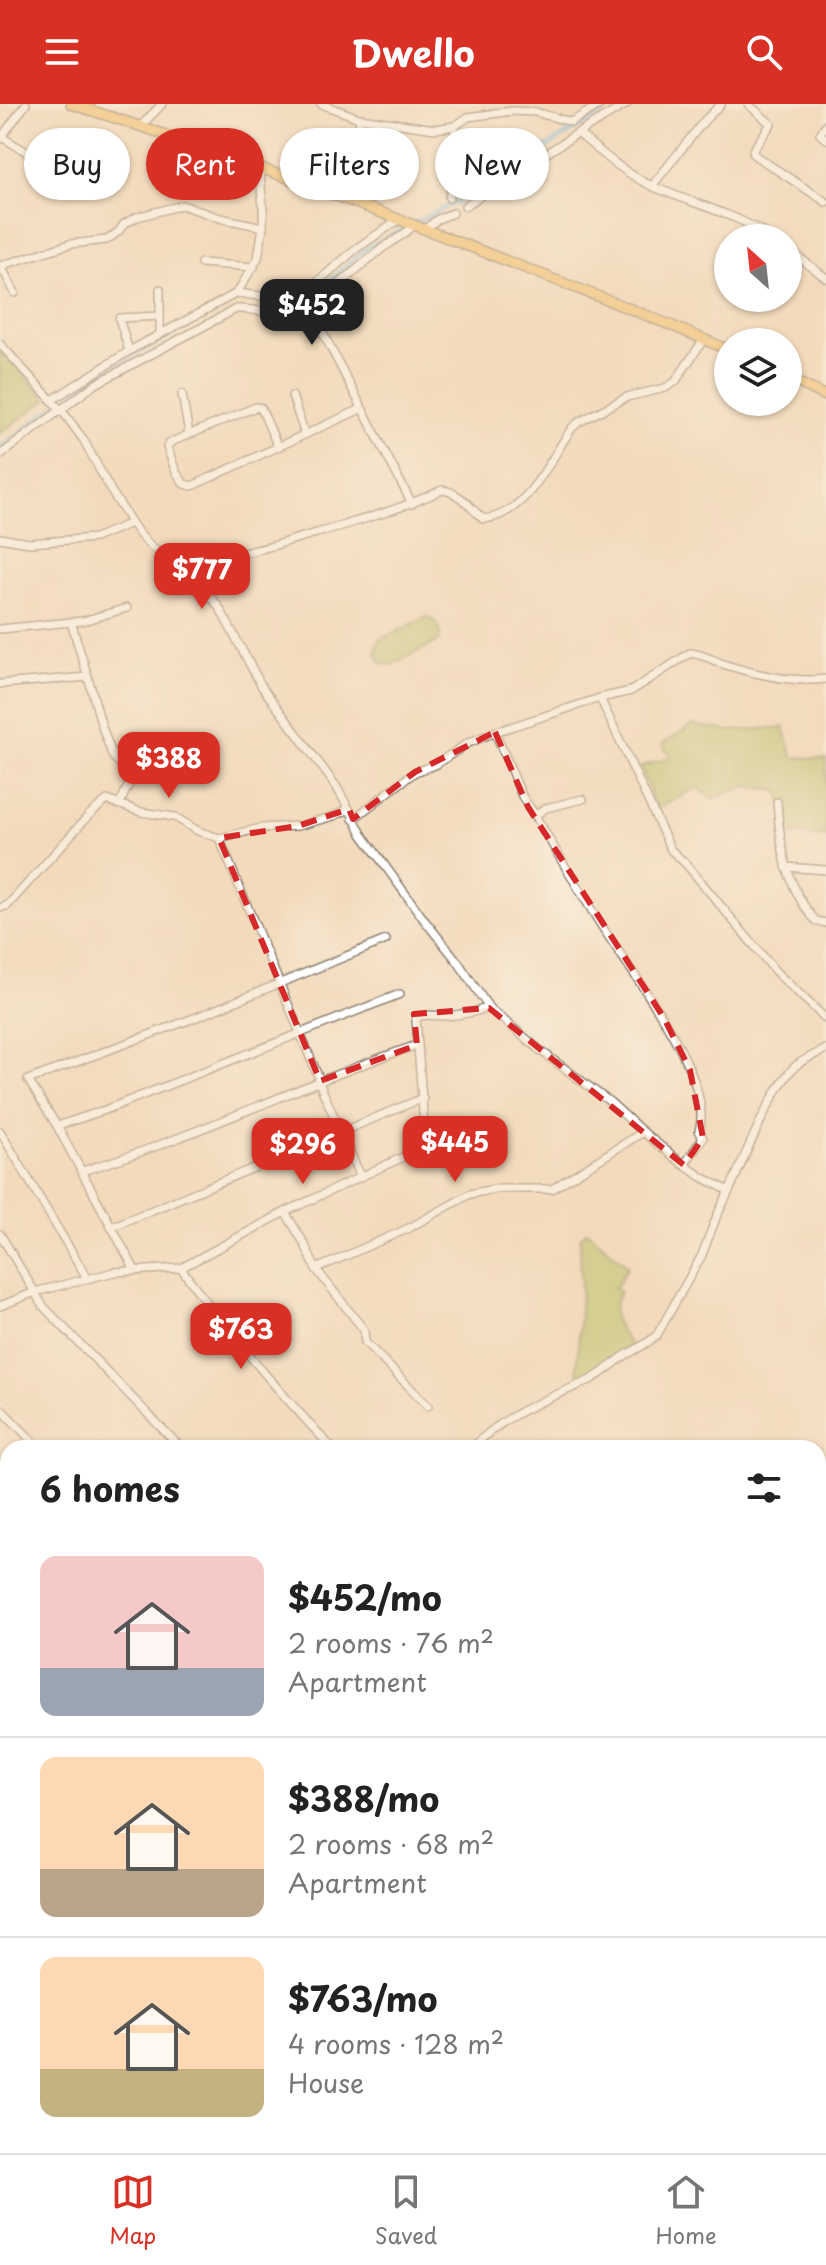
<!DOCTYPE html>
<meta charset="utf-8">
<style>
body{margin:0;font-family:"Playpen Sans",sans-serif;background:#f2f2f2;color:#222;height:100vh;display:flex;flex-direction:column;font-size:30px;white-space:nowrap}
*{box-sizing:border-box;margin:0}
p{font-size:26px;color:#767676}
.icon{flex:none;width:44px;height:44px;fill:none;stroke:currentColor;stroke-width:2;stroke-linecap:round;stroke-linejoin:round}
.map{position:relative;flex:1;overflow:hidden}
.side{position:absolute;left:0px;top:1336px;width:826px;height:714px;display:flex;flex-direction:column;background:#fff;border-radius:24px 24px 0 0;box-shadow:0 2px 6px #0004}
.side>*{flex:none}
.guide{position:absolute;left:24px;top:24px;width:778px;height:72px;display:flex;gap:16px}
.needle{width:52px;rotate:333deg}
.tools{position:absolute;left:714px;top:120px;display:grid;gap:16px}
.tools a{display:grid;place-items:center;width:88px;height:88px;border-radius:50%;background:#fff;box-shadow:0 2px 6px #0004;font-size:40px}
.price{position:absolute;translate:-50% -68px;padding:0 18px;border-radius:16px;background:#d93025;color:#fff;font-size:26px;line-height:52px;filter:drop-shadow(0 2px 4px #0008)}
.price::after{content:'';position:absolute;left:50%;top:48px;width:24px;height:18px;margin-left:-12px;background:inherit;clip-path:polygon(0 0,100% 0,50% 100%)}
.price.current{background:#222;color:#fff}
ul{padding:0;list-style:none}
li{display:flex;align-items:center;gap:24px;height:200px;padding:0 40px}
li+li{border-top:2px solid #e0e0e0}
li span{display:grid;place-items:center;flex:none;width:224px;height:160px;border-radius:16px;color:#555}
li>.icon{margin-inline-start:auto}
span .icon{width:96px;height:96px;fill:#fffc;stroke-width:1}
li b{font-size:34px}
h2{display:flex;justify-content:space-between;align-items:center;height:96px;padding:0 40px;font-size:34px}
.pill{padding:0 28px;border-radius:36px;background:#fff;box-shadow:0 2px 6px #0004;font-size:28px;line-height:72px}
.pill.current{background:#d93025;color:#fff}
header{display:flex;justify-content:space-between;align-items:center;height:104px;padding:0 40px;background:#d93025;color:#fff;font-size:36px;font-weight:700}
.menu{display:flex;justify-content:space-around;align-items:center;height:112px;border-top:2px solid #e0e0e0;background:#fff;font-size:22px;color:#767676}
.menu a{display:grid;justify-items:center;gap:4px}
.menu .current{color:#d93025}
.map>svg:first-child{display:block}
.green{fill:#b0be60;stroke:#6e7446;stroke-width:2}
.lines{fill:none;stroke-linecap:round;stroke-linejoin:round}
.canal{stroke:#70b9e8;stroke-width:5}
.minor-casing{stroke:#8f8273;stroke-width:10}
.major-casing{stroke:#8f8273;stroke-width:12}
.minor{stroke:#fff;stroke-width:7}
.major{stroke:#f5c16b;stroke-width:9}
.marked{fill:none;stroke:#d62828;stroke-width:6;stroke-dasharray:16 10;stroke-linejoin:round}
</style>
<header><svg class="icon" aria-label="menu" viewBox="0 0 24 24"><path d="M4 6h16M4 12h16M4 18h16"/></svg>Dwello<svg class="icon" aria-label="search" viewBox="0 0 24 24"><circle cx="10" cy="10" r="6"/><path d="M15 15l6 6"/></svg></header>
<div class="map">
<svg width="826" height="2049" viewBox="0 0 826 2049">
<rect width="100%" height="100%" fill="#fbf7ec"/>
<filter id="ink" filterUnits="userSpaceOnUse"><feTurbulence type="fractalNoise" baseFrequency=".0125" numOctaves="2"/><feDisplacementMap in="SourceGraphic" scale="16" xChannelSelector="R" yChannelSelector="G"/><feConvolveMatrix kernelMatrix="1 2 1 2 8 2 1 2 1" color-interpolation-filters="sRGB"/></filter>
<filter id="wash" filterUnits="userSpaceOnUse"><feTurbulence type="fractalNoise" baseFrequency=".006" numOctaves="4" result="noise"/><feDisplacementMap in="SourceGraphic" scale="32" xChannelSelector="R" yChannelSelector="G"/><feGaussianBlur stdDeviation="1.8" result="paint"/><feColorMatrix in="noise" values="0 0 0 0 0 0 0 0 0 0 0 0 0 0 0 0 0 1.4 0 .05"/><feComposite in="paint" operator="in"/></filter>
<g filter="url(#wash)">
<rect width="100%" height="100%" fill="#f3dabb"/>
<!-- green -->
<g class="green">
<path d="M0,247L47,295L0,329Z"/>
<path d="M427,513C438,517 443,526 439,537L391,561L381,559L376,548L379,536Z"/>
<path d="M692,621L730,627L784,623L793,653L826,655V733L789,729L779,687L746,682L712,695L698,683L656,705L640,663L671,653L662,640Z"/>
<path d="M587,1127L628,1162L615,1185L620,1188C607,1212 617,1223 631,1242L593,1271L580,1276L577,1266L581,1184L580,1134Z"/>
</g>
<g class="lines">
<!-- canal -->
<g class="canal">
<path d="M279,198C286,199 292,201 298,199C318,194 348,157 367,144L477,87L615,0"/>
<path d="M0,344L98,271L239,194L246,192"/>
</g>
</g>
</g>
<g filter="url(#ink)">
<g class="lines">
<!-- minor casing -->
<g class="minor-casing">
<g id="minor">
<path d="M321,0L359,14L435,25L455,22L468,13L512,7L535,8L571,18L601,0"/>
<path d="M748,0L771,20L753,46L754,51L826,98"/>
<path d="M826,20L820,30L826,35"/>
<path d="M141,22L162,0"/>
<path d="M578,29C602,49 625,70 654,83C694,100 736,110 773,134"/>
<path d="M0,32L78,79"/>
<path d="M0,35L26,0"/>
<path d="M261,64C259,84 265,103 263,123"/>
<path d="M652,82L704,17L721,0"/>
<path d="M449,94L454,70L455,22"/>
<path d="M357,100L363,61L359,14"/>
<path d="M465,102L578,29L627,0"/>
<path d="M425,125L438,115L453,109"/>
<path d="M788,145L826,174"/>
<path d="M201,159L254,163"/>
<path d="M0,162L70,140L107,136L118,128L124,120L137,113L182,101L220,114L263,123L258,154L237,189L129,247L52,296"/>
<path d="M1,162L15,189"/>
<path d="M237,189L282,195L302,191L357,144L400,115"/>
<path d="M160,212V185"/>
<path d="M0,240L66,312L83,335L111,387L139,430L151,442L205,486L219,503L262,583L336,682L349,705"/>
<path d="M129,247L119,214L160,212V229"/>
<path d="M182,290L189,330"/>
<path d="M292,292L305,331"/>
<path d="M278,343L261,304L256,303L171,338L167,343L176,368L184,380L192,382L361,305"/>
<path d="M0,351L94,281L236,205C259,204 283,215 306,209"/>
<path d="M412,400L324,231L306,209C330,188 354,167 379,147C390,138 404,132 414,121"/>
<path d="M0,434L29,439L95,434L131,419"/>
<path d="M186,472C207,455 253,448 279,440C334,423 389,411 442,386C458,387 471,404 483,415C527,412 550,355 572,324L579,318L627,293L665,284L675,278L704,235"/>
<path d="M71,518L83,517L127,504"/>
<path d="M0,525L71,518L88,573"/>
<path d="M0,580L88,573L102,623L113,653L133,672L119,701"/>
<path d="M600,594L671,746L686,760L776,868L826,915"/>
<path d="M495,628L522,692L535,711L546,704L583,695"/>
<path d="M777,698C780,741 786,784 816,817L826,819"/>
<path d="M535,711C557,748 578,785 601,821C629,865 716,975 699,1027L703,1034L684,1061"/>
<path d="M353,715L415,668L435,661L468,639L495,628L600,594L631,587L690,549C703,550 714,557 726,561C758,571 793,579 826,575"/>
<path d="M219,734L320,977V981L361,1073"/>
<path d="M786,763L826,766"/>
<path d="M0,804L8,801L89,711L107,696L141,708L175,713L198,727L219,734L261,724L298,722L334,712L349,705L362,730L425,817L458,858L489,904L541,947L610,998L643,1028L684,1061L702,1073L729,1087C744,1056 773,979 798,960C806,954 817,950 826,945"/>
<path d="M57,1022L105,1006L400,890"/>
<path d="M0,1027L87,1174"/>
<path d="M82,1067C196,1033 304,979 417,941"/>
<path d="M285,1108L304,1139L316,1165L409,1124L470,1090L494,1085H552L643,1028"/>
<path d="M111,1123L423,994"/>
<path d="M0,1130L43,1202L181,1344"/>
<path d="M181,1164C227,1228 278,1287 332,1344"/>
<path d="M316,1165L364,1226L365,1238L428,1302"/>
<path d="M135,1166L57,1022L28,976L197,913L386,836"/>
<path d="M0,1202L35,1188L114,1168L181,1164L285,1108L416,1047L423,1041L425,1036L416,914C424,909 432,912 442,912C458,912 474,908 489,904"/>
<path d="M0,1304L39,1344"/>
<path d="M472,1344C504,1310 548,1295 590,1276C603,1270 613,1259 626,1251C637,1245 647,1240 657,1231L702,1151L716,1114L729,1087"/>
<path d="M818,1521L826,1511"/>
<path d="M0,1529L8,1527"/>
<path d="M818,1611L826,1601"/>
<path d="M818,1657L826,1663"/>
<path d="M818,1693L826,1683"/>
<path d="M818,1775L826,1765"/>
<path d="M818,1795L826,1802"/>
<path d="M0,1853L8,1848"/>
<path d="M818,1894L826,1886"/>
<path d="M818,1920L826,1929"/>
<path d="M818,1970L826,1963"/>
<path d="M0,1983L8,1977"/>
<path d="M818,1984L826,1991"/>
<path d="M818,2040L826,2049"/>
<path d="M417,2042L424,2049"/>
<path d="M473,2042L480,2049"/>
<path d="M529,2042L537,2049"/>
<path d="M589,2042L596,2049"/>
<path d="M395,2049L401,2042"/>
<path d="M732,2049L740,2042"/>
</g>
</g>
<!-- major casing -->
<g class="major-casing">
<g id="major">
<path d="M71,0C227,49 379,107 530,166C596,192 663,216 728,246"/>
<path d="M788,274L826,292"/>
<path d="M0,1876L8,1893"/>
<path d="M113,2042L116,2049"/>
</g>
</g>
<!-- minor -->
<use href="#minor" class="minor"/>
<!-- major -->
<use href="#major" class="major"/>
</g>
</g>
<!-- marked area -->
<path d="M0 0H826V2049H0ZM495,628L528,703L664,914L690,966L703,1034L684,1061L489,904L414,910L417,941L320,977L219,734L298,722L349,705L353,715L415,668Z" fill="#f3dabb" fill-opacity=".55" fill-rule="evenodd"/>
<path class="marked" d="M495,628L528,703L664,914L690,966L703,1034L684,1061L489,904L414,910L417,941L320,977L219,734L298,722L349,705L353,715L415,668Z"/>
</svg>
<div class="tools">
<a><svg class="needle" viewBox="-14 -14 28 28"><path d="M0-13l5 13h-10z" fill="#e53935"/><path d="M0 13l5-13h-10z" fill="#767676"/></svg></a>
<a><svg class="icon" aria-label="layers" viewBox="0 0 24 24"><path d="M12 4l9 5-9 5-9-5zM3 14l9 5 9-5"/></svg></a>
</div>
<b class="price current" style="left:312px;top:243px">$452</b>
<b class="price" style="left:202px;top:507px">$777</b>
<b class="price" style="left:169px;top:696px">$388</b>
<b class="price" style="left:455px;top:1080px">$445</b>
<b class="price" style="left:303px;top:1082px">$296</b>
<b class="price" style="left:241px;top:1267px">$763</b>
<div class="guide">
<a class="pill">Buy</a>
<a class="pill current">Rent</a>
<a class="pill">Filters</a>
<a class="pill">New</a>
</div>
<section class="side">
<h2>6 homes<svg class="icon" aria-label="filters" viewBox="0 0 24 24"><path d="M4 7h16M4 17h16"/><circle cx="9" cy="7" r="2"/><circle cx="15" cy="17" r="2"/></svg></h2>
<ul>
<li><span style="background:linear-gradient(#f6c9c9 70%,#9aa5b1 0)"><svg class="icon" aria-label="home" viewBox="0 0 24 24"><path d="M3 11l9-7 9 7M6 9v11h12V9"/></svg></span><div><b>$452/mo</b><p>2 rooms · 76 m²</p><p>Apartment</p></div></li>
<li><span style="background:linear-gradient(#ffd9b3 70%,#b9a48a 0)"><svg class="icon" aria-label="home" viewBox="0 0 24 24"><path d="M3 11l9-7 9 7M6 9v11h12V9"/></svg></span><div><b>$388/mo</b><p>2 rooms · 68 m²</p><p>Apartment</p></div></li>
<li><span style="background:linear-gradient(#ffd9b3 70%,#c2b280 0)"><svg class="icon" aria-label="home" viewBox="0 0 24 24"><path d="M3 11l9-7 9 7M6 9v11h12V9"/></svg></span><div><b>$763/mo</b><p>4 rooms · 128 m²</p><p>House</p></div></li>
</ul>
</section>
</div>
<nav class="menu">
<a class="current"><svg class="icon" aria-label="map" viewBox="0 0 24 24"><path d="M3 6l6-2 6 2 6-2v14l-6 2-6-2-6 2zM9 4v14M15 6v14"/></svg>Map</a>
<a><svg class="icon" aria-label="saved" viewBox="0 0 24 24"><path d="M7 4h10v16l-5-4-5 4z"/></svg>Saved</a>
<a><svg class="icon" aria-label="home" viewBox="0 0 24 24"><path d="M3 11l9-7 9 7M6 9v11h12V9"/></svg>Home</a>
</nav>
